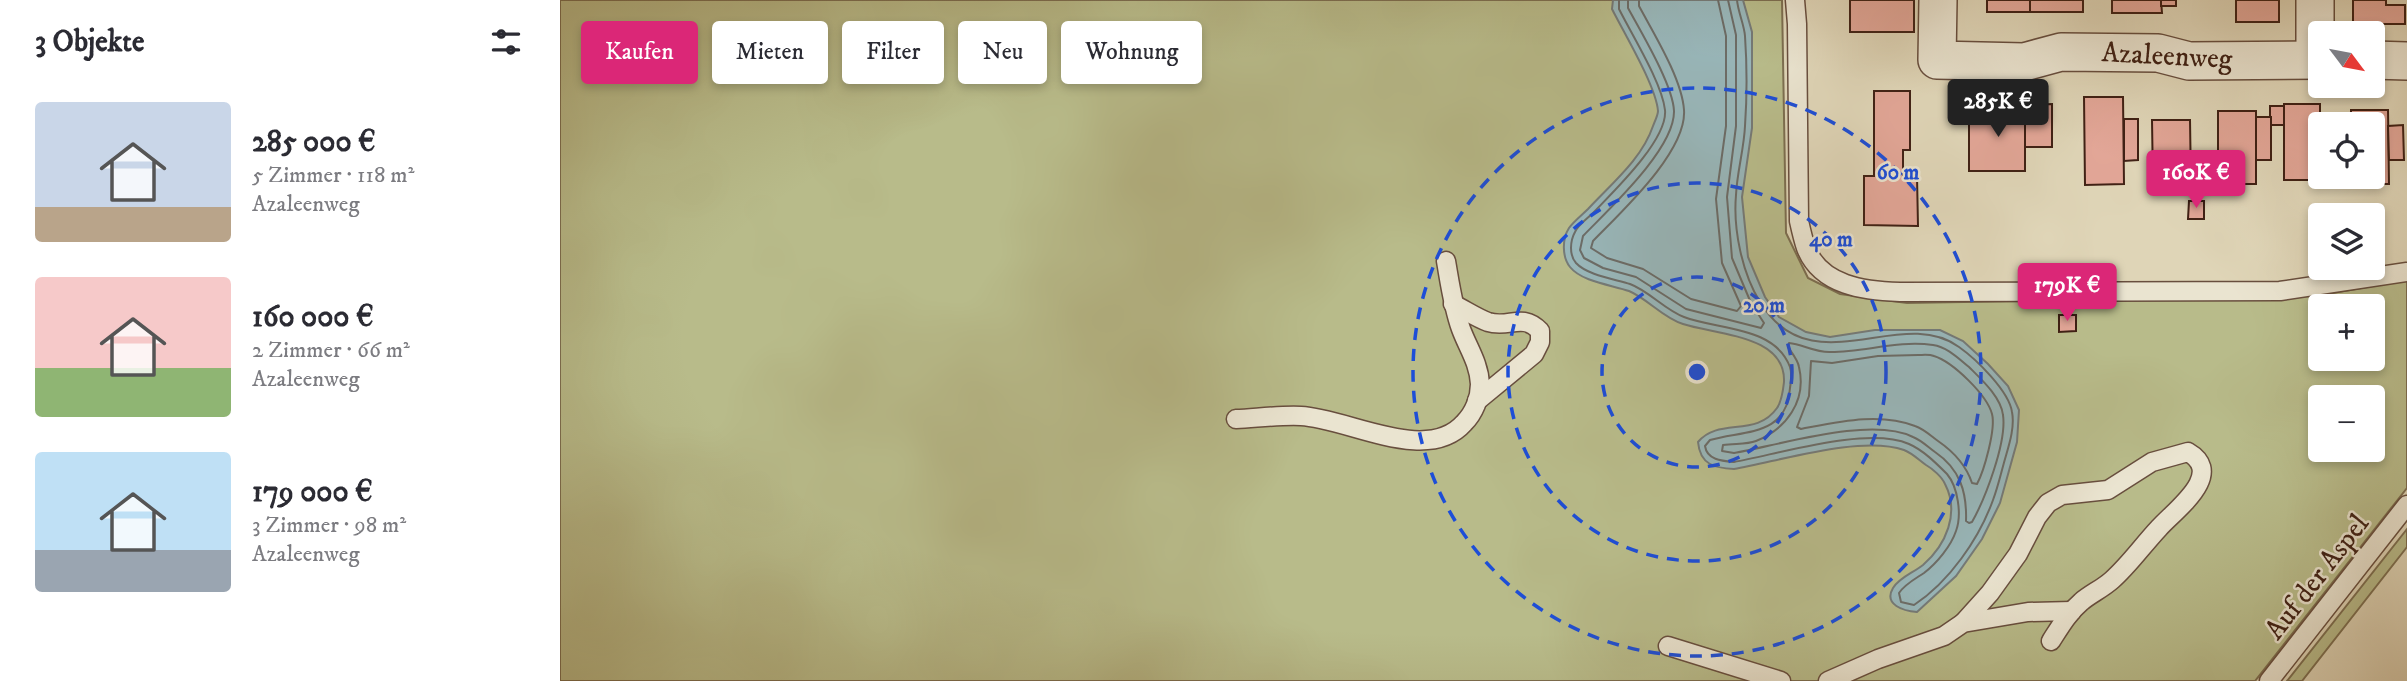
<!DOCTYPE html>
<html lang="de">
<meta charset="utf-8">
<style>
body{margin:0;font-family:"IM FELL DW Pica",serif;background:#f7f7f7;color:#2b2b33;height:100vh;display:flex;flex-direction:column;font-size:26px;white-space:nowrap}
*{box-sizing:border-box;margin:0}
p{font-size:23px;color:#7c7c81}
.icon{flex:none;width:38px;height:38px;fill:none;stroke:currentColor;stroke-width:2;stroke-linecap:round;stroke-linejoin:round}
.map{position:relative;flex:1;overflow:hidden}
.sheet{display:flex;flex-direction:column;background:#fff;width:560px}
.sheet>*{flex:none}
.hud{position:absolute;left:21px;top:21px;width:665px;height:63px;display:flex;gap:14px}
.needle{width:46px;rotate:122deg}
.controls{position:absolute;left:1748px;top:21px;display:grid;gap:14px}
.controls a{display:grid;place-items:center;width:77px;height:77px;border-radius:7px;background:#fff;box-shadow:0 4px 10px #0003;font-size:35px}
.price{position:absolute;translate:-50% -60px;padding:0 16px;border-radius:7px;background:#db2777;color:#fff;font-size:23px;line-height:46px;filter:drop-shadow(0 2px 4px #0008)}
.price::after{content:'';position:absolute;left:50%;top:42px;width:21px;height:16px;margin-left:-10px;background:inherit;clip-path:polygon(0 0,100% 0,50% 100%)}
.price.selected{background:#222;color:#fff}
ul{padding:0;list-style:none}
li{display:flex;align-items:center;gap:21px;height:175px;padding:0 35px}
li span{display:grid;place-items:center;flex:none;width:196px;height:140px;border-radius:7px;color:#555}
li>.icon{margin-inline-start:auto}
span .icon{width:84px;height:84px;fill:#fffc;stroke-width:1}
li b{font-size:30px}
h2{display:flex;justify-content:space-between;align-items:center;height:84px;padding:0 35px;font-size:30px}
.chip{padding:0 24px;border-radius:7px;background:#fff;box-shadow:0 4px 10px #0003;font-size:24px;line-height:63px}
.chip.selected{background:#db2777;color:#fff}
main{display:flex;flex:1;min-height:0}
.map>svg:first-child{display:block}
.green{fill:#b8bb8a;stroke:#7c6e50;stroke-width:2;fill-rule:evenodd}
.water{fill:#98b6b9;stroke:#757a77;stroke-width:2}
.lines{fill:none;stroke-linecap:round;stroke-linejoin:round}
.shore{stroke:#6c6c67;stroke-width:2}
.building{fill:#e2a697;stroke:#402115;stroke-width:2}
.service-casing{stroke:#684e3e;stroke-width:21}
.minor-casing{stroke:#684e3e;stroke-width:40}
.service{stroke:#eae4d0;stroke-width:18}
.minor{stroke:#eae4d0;stroke-width:37}
.ring{fill:none;stroke:#1d4ed8;stroke-width:3.5;stroke-dasharray:12 9}
.labels{text-anchor:middle;dominant-baseline:central;stroke-width:5;stroke-linejoin:round;paint-order:stroke}
.street-label{font-size:28px;fill:#402115;stroke:#eae4d0}
.centre{fill:#1d4ed8;stroke:#eae4d0;stroke-width:3.5}
.ring-label{font-size:21px;text-anchor:middle;font-weight:bold;fill:#1d4ed8;stroke:#eae4d0;stroke-width:5;stroke-linejoin:round;paint-order:stroke}
</style>
<main>
<section class="sheet">
<h2>3 Objekte<svg class="icon" aria-label="filters" viewBox="0 0 24 24"><path d="M4 7h16M4 17h16"/><circle cx="9" cy="7" r="2"/><circle cx="15" cy="17" r="2"/></svg></h2>
<ul>
<li><span style="background:linear-gradient(#c9d6e8 75%,#b9a48a 0)"><svg class="icon" aria-label="home" viewBox="0 0 24 24"><path d="M3 11l9-7 9 7M6 9v11h12V9"/></svg></span><div><b>285 000 €</b><p>5 Zimmer · 118 m²</p><p>Azaleenweg</p></div></li>
<li><span style="background:linear-gradient(#f6c9c9 65%,#8fb573 0)"><svg class="icon" aria-label="home" viewBox="0 0 24 24"><path d="M3 11l9-7 9 7M6 9v11h12V9"/></svg></span><div><b>160 000 €</b><p>2 Zimmer · 66 m²</p><p>Azaleenweg</p></div></li>
<li><span style="background:linear-gradient(#bfe0f5 70%,#9aa5b1 0)"><svg class="icon" aria-label="home" viewBox="0 0 24 24"><path d="M3 11l9-7 9 7M6 9v11h12V9"/></svg></span><div><b>179 000 €</b><p>3 Zimmer · 98 m²</p><p>Azaleenweg</p></div></li>
</ul>
</section>
<div class="map">
<svg width="1847" height="681" viewBox="0 0 1847 681">
<rect width="100%" height="100%" fill="#dfd5b7"/>
<filter id="stains"><feTurbulence type="fractalNoise" baseFrequency=".00286" numOctaves="4"/><feColorMatrix values="0 0 0 0 .2 0 0 0 0 .09 0 0 0 0 .02 0 0 0 .5 -.17"/></filter>
<radialGradient id="worn" r=".72"><stop offset=".6" stop-color="#630" stop-opacity="0"/><stop offset="1" stop-color="#630" stop-opacity=".3"/></radialGradient>
<!-- green -->
<g class="green">
<path d="M0,0H1222L1226,233L1248,278L1280,294L1347,303L1756,296L1847,280V488L1695,681H0ZM1760,306H1813V359H1760ZM1760,397H1813V450H1760Z"/>
<path d="M1847,529V547L1742,681H1727Z"/>
</g>
<!-- water -->
<path class="water" d="M1053,0H1183L1192,32V128L1182,197L1188,257L1205,297L1219,317L1246,332L1270,337L1315,330H1380L1403,341L1428,364L1448,386L1459,410L1457,442L1440,503L1422,539L1396,576L1357,612C1344,611 1323,605 1333,588C1340,577 1353,573 1363,565C1386,545 1400,513 1385,484C1382,477 1373,469 1366,465C1359,460 1352,453 1344,450C1301,435 1220,461 1174,469C1155,468 1140,465 1138,442C1159,417 1196,438 1217,408C1222,401 1223,391 1224,382C1226,335 1157,335 1123,324C1103,318 1088,299 1069,291C1052,285 1022,282 1010,267C1002,257 1002,239 1009,228C1014,221 1022,215 1028,209C1051,184 1082,159 1093,126C1095,121 1098,115 1098,111C1096,86 1064,33 1052,9Z"/>
<g class="lines">
<!-- shore -->
<g class="shore">
<path d="M1059,0V9C1072,35 1102,83 1105,110C1108,140 1052,193 1033,213C1027,219 1018,225 1015,232C1010,241 1009,255 1016,263C1027,275 1054,279 1070,284C1089,291 1105,310 1124,317C1158,330 1215,326 1230,367C1232,373 1231,382 1230,388C1227,437 1183,430 1150,440L1145,446C1147,460 1162,461 1174,462C1219,454 1307,426 1349,444C1363,450 1376,463 1387,474C1398,487 1402,515 1396,531C1391,546 1377,563 1364,573C1355,579 1345,584 1339,593L1341,602L1354,605C1389,582 1419,539 1433,500C1438,487 1441,473 1445,459C1449,445 1455,427 1452,412C1449,391 1416,359 1399,347C1340,304 1252,387 1200,302C1182,273 1173,229 1176,195C1177,172 1184,149 1185,126C1187,97 1187,65 1185,36C1184,24 1178,12 1177,0"/>
<path d="M1068,0V8C1081,32 1113,85 1114,111C1115,149 1048,210 1023,236L1020,250L1024,258L1043,268L1076,277L1126,309L1201,328L1204,323L1191,303L1172,258L1167,197L1176,126V35L1168,0"/>
<path d="M1079,0V6C1094,34 1122,79 1124,110C1127,152 1060,213 1033,241L1031,248L1047,258L1083,269L1131,299L1177,311L1181,306L1162,263L1156,199L1166,126V36L1158,0"/>
<path d="M1229,343C1242,344 1256,353 1271,352C1305,352 1338,340 1373,345C1387,347 1398,358 1409,367C1421,379 1441,397 1443,415C1447,442 1425,499 1412,522L1409,523L1406,521C1407,492 1400,469 1375,452C1368,447 1361,440 1353,437C1311,416 1220,445 1174,453L1162,451L1163,445C1174,443 1186,445 1196,441C1226,429 1247,401 1239,367C1238,360 1232,353 1228,347Z"/>
<path d="M1358,355C1363,355 1369,354 1374,356C1393,362 1427,395 1432,414C1436,429 1424,471 1417,484L1412,483C1406,465 1394,452 1378,441C1371,436 1364,429 1355,426C1319,412 1278,422 1241,429L1237,427L1249,396L1251,361L1272,363L1318,356Z"/>
</g>
</g>
<!-- building -->
<g class="building">
<rect x="1290" y="0" width="64" height="32"/>
<rect x="1427" y="0" width="43" height="12"/>
<rect x="1470" y="0" width="53" height="12"/>
<path d="M1552,0H1601L1602,13H1552Z"/>
<rect x="1601" y="0" width="15" height="6"/>
<rect x="1676" y="0" width="43" height="22"/>
<path d="M1793,0H1826V5H1845V24H1793Z"/>
<path d="M1314,91H1350V150H1343V176H1357L1358,226L1304,225V176H1314Z"/>
<path d="M1524,97H1563L1564,184L1525,185Z"/>
<path d="M1492,104V147H1465V105Z"/>
<path d="M1724,104H1760V123L1763,124H1760V145H1758L1759,180H1724Z"/>
<path d="M1421,105H1465V171H1409V114H1421Z"/>
<rect x="1710" y="106" width="14" height="19"/>
<path d="M1791,110H1828L1829,184H1792V177H1813V124H1791Z"/>
<rect x="1658" y="111" width="38" height="73"/>
<rect x="1696" y="117" width="15" height="43"/>
<path d="M1564,119H1578V160L1564,161Z"/>
<path d="M1592,120H1630L1631,184L1593,185Z"/>
<rect x="1777" y="120" width="14" height="4"/>
<path d="M1843,125L1844,160H1829L1828,126Z"/>
<path d="M1758,145H1760V177H1776V184H1758Z"/>
<path d="M1629,201H1644V219H1628Z"/>
<path d="M1499,315H1516V331L1499,332Z"/>
</g>
<g class="lines">
<!-- service casing -->
<g class="service-casing">
<g id="service">
<path d="M1235,0L1237,24L1239,221C1241,230 1243,239 1246,248C1261,286 1305,291 1340,292L1720,291L1847,272"/>
<path d="M893,304C905,310 917,318 928,322C949,329 962,312 980,331V342L974,354L917,401"/>
<path d="M676,419C697,418 720,415 741,416C787,418 867,465 904,423C914,413 920,398 920,384C919,363 908,348 901,329C893,307 890,284 886,261"/>
<path d="M1403,623L1430,593L1458,554L1477,517L1488,503L1502,495L1548,490L1592,462L1628,452C1666,474 1615,510 1599,528C1583,545 1569,565 1552,580C1542,589 1530,594 1521,602C1508,613 1500,627 1491,641"/>
<path d="M1108,646L1221,681"/>
<path d="M1268,681L1318,659L1384,636L1403,623L1468,612L1512,611"/>
<path d="M1709,681L1847,505"/>
</g>
</g>
<!-- minor casing -->
<g class="minor-casing">
<g id="minor">
<path d="M1378,0L1377,60L1464,62L1501,52L1598,53L1629,61L1760,60"/>
<path d="M1755,0V60"/>
<path d="M1813,60L1847,61"/>
</g>
</g>
<!-- service -->
<use href="#service" class="service"/>
<!-- minor -->
<use href="#minor" class="minor"/>
</g>
<!-- distance rings -->
<g class="ring">
<circle cx="1137" cy="372" r="95"/>
<circle cx="1137" cy="372" r="189"/>
<circle cx="1137" cy="372" r="284"/>
</g>
<g class="labels">
<!-- street labels -->
<g class="street-label">
<text transform="translate(1607 56) rotate(3)">Azaleenweg</text>
<text transform="translate(1757 577) rotate(-52)">Auf der Aspel</text>
</g>
</g>
<circle cx="1137" cy="372" r="10" class="centre"/>
<g class="ring-label">
<text x="1338" y="179">60 m</text>
<text x="1271" y="246">40 m</text>
<text x="1204" y="312">20 m</text>
</g>
<rect width="100%" height="100%" filter="url(#stains)"/>
<rect width="100%" height="100%" fill="url(#worn)"/>
</svg>
<div class="controls">
<a><svg class="needle" viewBox="-14 -14 28 28"><path d="M0-13l5 13h-10z" fill="#e53935"/><path d="M0 13l5-13h-10z" fill="#7c7c81"/></svg></a>
<a><svg class="icon" aria-label="locate" viewBox="0 0 24 24"><circle cx="12" cy="12" r="6"/><path d="M12 2v4M12 18v4M2 12h4M18 12h4"/></svg></a>
<a><svg class="icon" aria-label="layers" viewBox="0 0 24 24"><path d="M12 4l9 5-9 5-9-5zM3 14l9 5 9-5"/></svg></a>
<a>+</a>
<a>−</a>
</div>
<b class="price selected" style="left:1438px;top:139px">285K €</b>
<b class="price" style="left:1636px;top:210px">160K €</b>
<b class="price" style="left:1507px;top:323px">179K €</b>
<div class="hud">
<a class="chip selected">Kaufen</a>
<a class="chip">Mieten</a>
<a class="chip">Filter</a>
<a class="chip">Neu</a>
<a class="chip">Wohnung</a>
</div>
</div>
</main>
